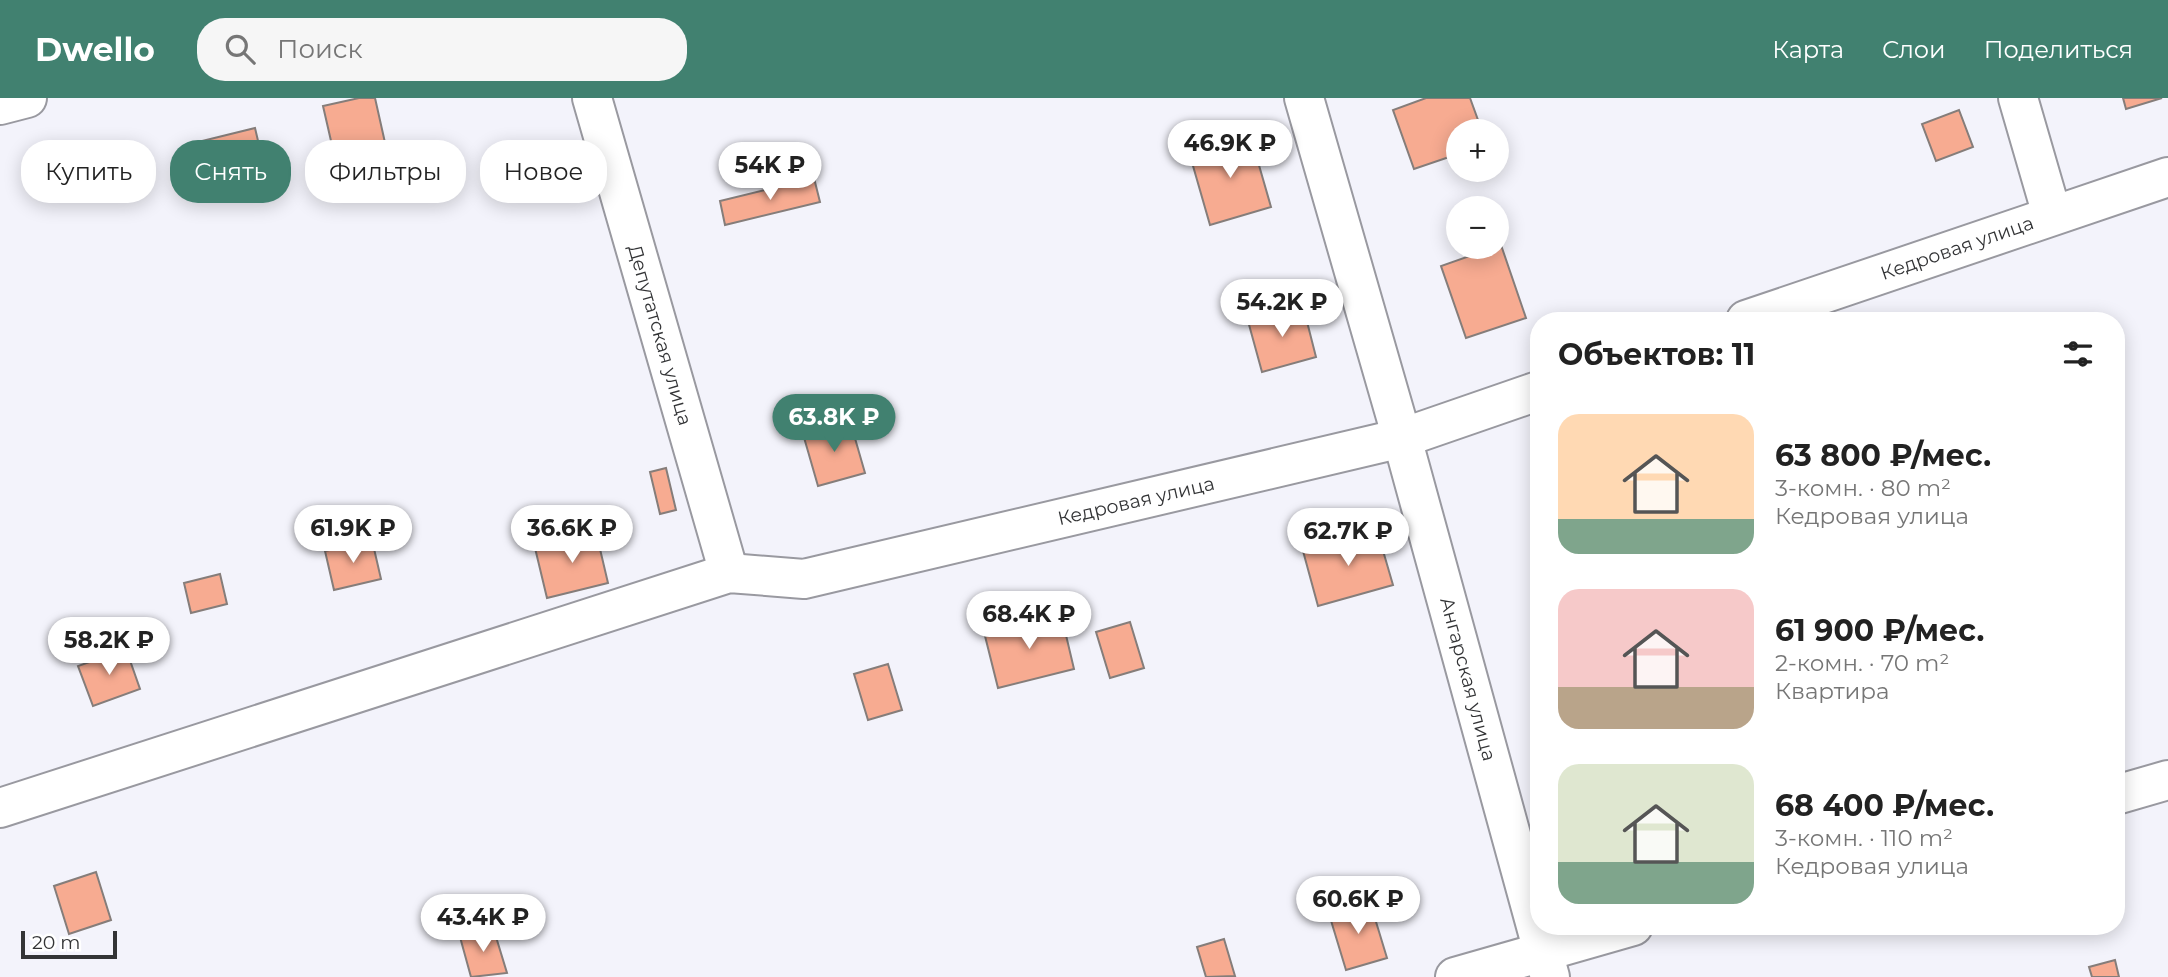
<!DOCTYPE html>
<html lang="ru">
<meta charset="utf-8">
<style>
body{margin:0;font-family:Montserrat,sans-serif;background:#f6f6f6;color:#222;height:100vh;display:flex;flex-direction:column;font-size:26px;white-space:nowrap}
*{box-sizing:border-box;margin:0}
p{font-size:23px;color:#767676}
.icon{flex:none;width:38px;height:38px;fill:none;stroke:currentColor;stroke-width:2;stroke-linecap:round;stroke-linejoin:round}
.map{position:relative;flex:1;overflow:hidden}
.drawer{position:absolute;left:1530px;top:214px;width:595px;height:623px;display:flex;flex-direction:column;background:#fff;border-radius:28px;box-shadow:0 4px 18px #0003}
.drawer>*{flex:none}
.hud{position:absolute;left:21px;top:42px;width:665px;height:63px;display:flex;gap:14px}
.controls{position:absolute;left:1446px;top:21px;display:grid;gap:14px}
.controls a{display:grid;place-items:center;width:63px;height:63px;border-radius:50%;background:#fff;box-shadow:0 4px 18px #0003;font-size:35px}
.scale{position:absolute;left:21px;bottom:18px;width:96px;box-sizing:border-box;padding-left:7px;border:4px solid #333436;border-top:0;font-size:19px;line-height:24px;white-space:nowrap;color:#333436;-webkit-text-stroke:5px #fff;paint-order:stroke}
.price{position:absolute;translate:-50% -60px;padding:0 16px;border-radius:24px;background:#fff;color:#222;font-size:23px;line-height:46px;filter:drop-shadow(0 2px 4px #0008)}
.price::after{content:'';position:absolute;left:50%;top:42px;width:21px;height:16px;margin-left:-10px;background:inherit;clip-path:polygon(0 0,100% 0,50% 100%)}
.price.current{background:#418170;color:#fff}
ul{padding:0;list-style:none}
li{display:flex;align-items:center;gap:21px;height:175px;padding:0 28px}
li span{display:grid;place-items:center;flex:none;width:196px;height:140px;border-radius:21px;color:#555}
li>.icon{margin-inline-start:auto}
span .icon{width:84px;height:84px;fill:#fffc;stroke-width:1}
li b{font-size:30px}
h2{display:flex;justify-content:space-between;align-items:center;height:84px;padding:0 28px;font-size:30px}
.pill{padding:0 24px;border-radius:28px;background:#fff;box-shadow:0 4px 18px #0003;font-size:24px;line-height:63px}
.pill.current{background:#418170;color:#fff}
header{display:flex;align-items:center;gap:42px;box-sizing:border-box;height:98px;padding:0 35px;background:#418170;color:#fff}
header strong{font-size:33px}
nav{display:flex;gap:38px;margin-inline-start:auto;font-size:24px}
.search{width:490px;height:63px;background:#f6f6f6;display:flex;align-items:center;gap:18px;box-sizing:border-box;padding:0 24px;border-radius:28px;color:#767676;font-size:26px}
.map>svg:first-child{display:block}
.building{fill:#f7ab91;stroke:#857d7a;stroke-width:2}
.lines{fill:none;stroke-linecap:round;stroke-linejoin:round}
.minor-casing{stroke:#9999a0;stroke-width:42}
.minor{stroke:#fff;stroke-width:38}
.labels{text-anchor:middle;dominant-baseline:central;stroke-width:6;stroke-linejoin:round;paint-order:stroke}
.street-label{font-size:19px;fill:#333436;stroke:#fff}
</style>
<header>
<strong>Dwello</strong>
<div class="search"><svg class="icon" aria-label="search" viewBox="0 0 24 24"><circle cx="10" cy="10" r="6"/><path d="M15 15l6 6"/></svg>Поиск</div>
<nav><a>Карта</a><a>Слои</a><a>Поделиться</a></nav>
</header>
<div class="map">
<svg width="2168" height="879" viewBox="0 0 2168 879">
<rect width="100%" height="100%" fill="#f3f3fb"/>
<!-- building -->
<g class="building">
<path d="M359,0H375L388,58L337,69L323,8Z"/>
<path d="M1426,0H1470L1482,33H1458V56L1414,71L1393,12Z"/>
<path d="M2123,0H2162L2126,11Z"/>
<path d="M1959,12L1973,49L1936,63L1922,26Z"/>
<path d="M255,30L267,81L206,96L194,45Z"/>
<path d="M1250,36L1271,109L1210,127L1189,54Z"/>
<path d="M49,57L57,80L37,87L29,64Z"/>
<path d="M814,80L820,104L725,127L720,103Z"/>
<path d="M1501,147L1526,220L1466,240L1441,168Z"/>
<path d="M1303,208L1316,259L1262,274L1248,223Z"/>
<path d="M850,323L865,375L818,388L803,336Z"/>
<path d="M666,370L676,412L660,416L650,374Z"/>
<path d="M1377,432L1393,487L1318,508L1303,453Z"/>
<path d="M596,434L608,485L547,500L535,450Z"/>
<path d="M372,442L381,481L334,492L325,453Z"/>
<path d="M220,476L227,506L191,515L184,485Z"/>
<path d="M1061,516L1074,571L998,590L984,534Z"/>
<path d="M1130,524L1144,570L1110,580L1096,534Z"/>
<path d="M126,551L140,591L93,608L78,568Z"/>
<path d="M888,566L902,612L868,622L854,576Z"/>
<path d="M96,774L111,822L69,836L54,788Z"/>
<path d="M1370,804L1387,860L1346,872L1329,816Z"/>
<path d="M493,829L507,875L471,879L460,839Z"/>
<path d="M1224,841L1235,878L1206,879L1197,849Z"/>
<path d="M2115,862L2119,879H2092L2089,869Z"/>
</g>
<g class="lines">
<!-- minor casing -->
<g class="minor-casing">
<g id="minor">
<path d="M592,0L729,475"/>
<path d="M1304,0L1402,340L1550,879"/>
<path d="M2018,0L2052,117"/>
<path d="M0,7L27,0"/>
<path d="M1746,222L2168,79"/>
<path d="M2116,697L2168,682"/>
<path d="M0,710L729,475L804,481L1402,340L1538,293"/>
<path d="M1455,879L1633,828"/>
</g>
</g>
<!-- minor -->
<use href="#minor" class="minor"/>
</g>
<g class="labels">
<!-- street labels -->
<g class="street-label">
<text transform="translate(1957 150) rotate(-19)">Кедровая улица</text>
<text transform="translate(660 237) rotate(74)">Депутатская улица</text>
<text transform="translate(1136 403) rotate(-13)">Кедровая улица</text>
<text transform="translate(1468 581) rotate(75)">Ангарская улица</text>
</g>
</g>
</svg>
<div class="controls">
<a>+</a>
<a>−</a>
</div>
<div class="scale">20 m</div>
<b class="price" style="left:1230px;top:82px">46.9K ₽</b>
<b class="price" style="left:770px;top:104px">54K ₽</b>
<b class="price" style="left:1282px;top:241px">54.2K ₽</b>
<b class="price current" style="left:834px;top:356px">63.8K ₽</b>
<b class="price" style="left:353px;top:467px">61.9K ₽</b>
<b class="price" style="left:572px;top:467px">36.6K ₽</b>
<b class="price" style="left:1348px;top:470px">62.7K ₽</b>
<b class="price" style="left:1029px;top:553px">68.4K ₽</b>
<b class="price" style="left:109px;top:579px">58.2K ₽</b>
<b class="price" style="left:1358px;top:838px">60.6K ₽</b>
<b class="price" style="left:483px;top:856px">43.4K ₽</b>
<div class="hud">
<a class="pill">Купить</a>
<a class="pill current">Снять</a>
<a class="pill">Фильтры</a>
<a class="pill">Новое</a>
</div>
<section class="drawer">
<h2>Объектов: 11<svg class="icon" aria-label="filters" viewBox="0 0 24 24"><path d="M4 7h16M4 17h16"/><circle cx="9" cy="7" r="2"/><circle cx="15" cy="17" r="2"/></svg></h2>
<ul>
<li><span style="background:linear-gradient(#ffd9b3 75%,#7fa58c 0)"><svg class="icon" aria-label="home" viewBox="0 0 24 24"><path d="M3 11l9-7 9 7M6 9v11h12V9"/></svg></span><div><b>63 800 ₽/мес.</b><p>3-комн. · 80 m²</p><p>Кедровая улица</p></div></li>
<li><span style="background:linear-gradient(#f6c9c9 70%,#b9a48a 0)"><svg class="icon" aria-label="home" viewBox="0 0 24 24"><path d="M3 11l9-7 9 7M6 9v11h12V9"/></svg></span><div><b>61 900 ₽/мес.</b><p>2-комн. · 70 m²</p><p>Квартира</p></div></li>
<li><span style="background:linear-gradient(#dfe7d0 70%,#7fa58c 0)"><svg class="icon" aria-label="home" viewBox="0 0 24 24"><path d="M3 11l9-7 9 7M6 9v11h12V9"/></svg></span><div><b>68 400 ₽/мес.</b><p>3-комн. · 110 m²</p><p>Кедровая улица</p></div></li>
</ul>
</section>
</div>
